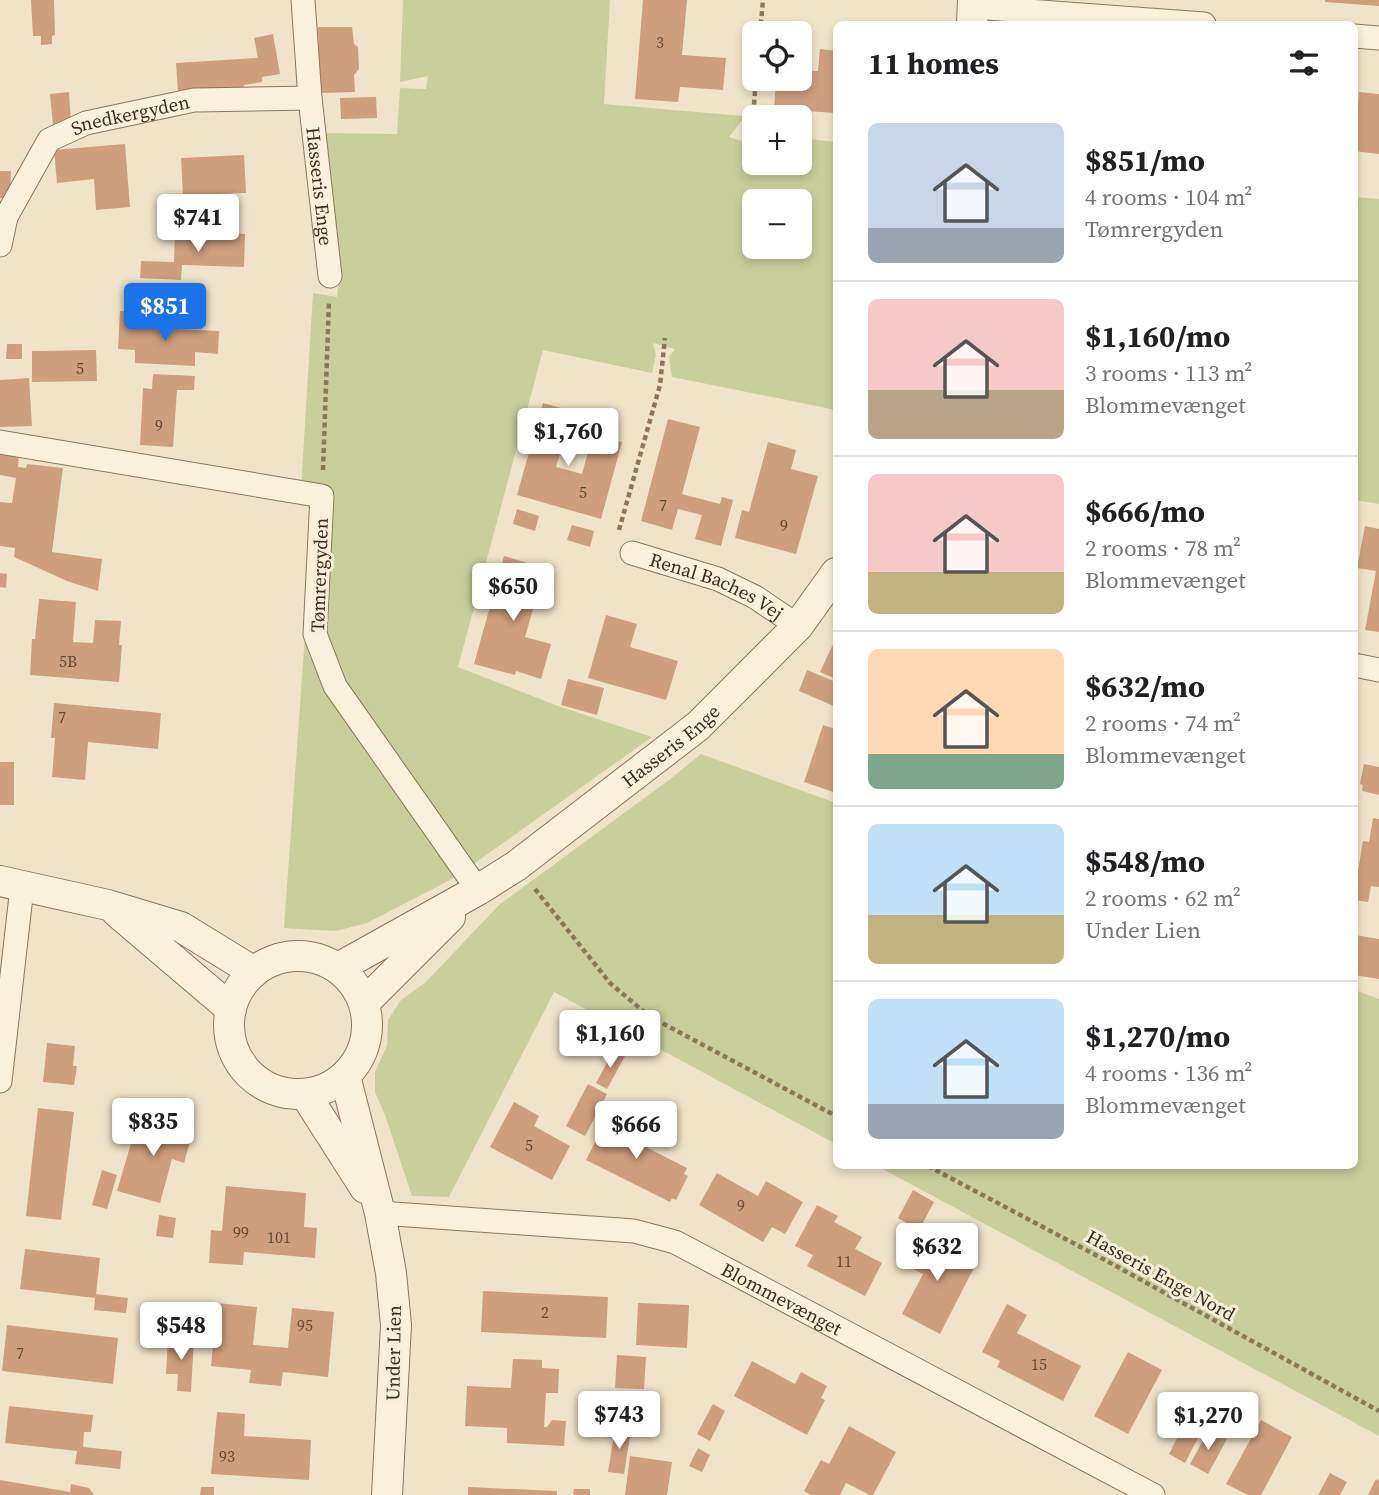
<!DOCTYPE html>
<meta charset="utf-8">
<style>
body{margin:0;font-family:"Source Serif 4",serif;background:#f6f6f6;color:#202124;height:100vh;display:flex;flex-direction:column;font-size:26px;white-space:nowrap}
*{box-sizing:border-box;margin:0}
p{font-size:23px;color:#757577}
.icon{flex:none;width:38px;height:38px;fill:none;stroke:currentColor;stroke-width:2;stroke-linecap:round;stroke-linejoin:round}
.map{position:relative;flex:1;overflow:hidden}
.details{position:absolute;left:833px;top:21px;width:525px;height:1148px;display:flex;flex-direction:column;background:#fff;border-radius:10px;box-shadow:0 4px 10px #0003}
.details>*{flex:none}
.tools{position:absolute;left:742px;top:21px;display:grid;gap:14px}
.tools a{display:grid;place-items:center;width:70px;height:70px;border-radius:10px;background:#fff;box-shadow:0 4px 10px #0003;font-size:35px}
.price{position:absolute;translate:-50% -60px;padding:0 16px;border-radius:7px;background:#fff;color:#222;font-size:23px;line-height:46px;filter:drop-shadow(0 2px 4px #0008)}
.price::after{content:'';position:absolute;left:50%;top:42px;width:21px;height:16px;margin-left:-10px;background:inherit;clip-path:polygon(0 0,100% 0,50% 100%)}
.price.on{background:#1a73e8;color:#fff}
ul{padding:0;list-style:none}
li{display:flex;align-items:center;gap:21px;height:175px;padding:0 35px}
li+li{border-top:2px solid #e0e0e0}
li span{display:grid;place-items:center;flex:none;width:196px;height:140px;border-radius:10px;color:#555}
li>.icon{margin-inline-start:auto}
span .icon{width:84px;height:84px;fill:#fffc;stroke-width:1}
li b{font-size:30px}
h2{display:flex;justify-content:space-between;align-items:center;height:84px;padding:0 35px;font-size:30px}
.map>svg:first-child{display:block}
.green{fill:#c9cf9b;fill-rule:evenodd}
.building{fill:#cf9f7d}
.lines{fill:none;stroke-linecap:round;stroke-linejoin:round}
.minor-casing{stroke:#8d765c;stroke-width:25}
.tertiary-casing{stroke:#8d765c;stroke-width:32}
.path{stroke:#8d765c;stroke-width:4.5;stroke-dasharray:5 3.5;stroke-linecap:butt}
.minor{stroke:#faf1dc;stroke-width:23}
.tertiary{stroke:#faf1dc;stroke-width:30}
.labels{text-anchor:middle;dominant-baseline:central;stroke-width:6;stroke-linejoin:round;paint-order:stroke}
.number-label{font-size:16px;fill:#624a37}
.street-label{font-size:19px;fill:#3d2e20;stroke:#f7eed8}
</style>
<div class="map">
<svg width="1379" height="1495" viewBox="0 0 1379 1495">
<rect width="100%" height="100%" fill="#f0e4c8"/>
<!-- green -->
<g class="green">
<path d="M403,0H610L604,104L743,116V119L729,137L754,145V163H800V138L836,142V410L672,377L669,357L675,349L653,343L656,355L652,373L543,350L458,667L558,706L652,737L454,878L367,923L336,931L284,928L313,523L308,506L300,505L313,293L337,297L339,281L324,133L397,134L400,88L426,89L428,76L400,82ZM754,201H800V247H754Z"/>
<path d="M1355,197L1379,199V504L1355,500Z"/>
<path d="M701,754L836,803V1144L554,992L449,1197L412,1196L385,1115L375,1092V1072L387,1045L388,1020L401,1000L426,982L500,904L669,780Z"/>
<path d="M1355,990L1379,999V1436L877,1166H1354Z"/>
</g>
<!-- building -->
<g class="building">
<path d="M31,0H54L55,35L52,36V44L41,45V36H33Z"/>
<path d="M643,0H687L682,55L726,58L723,90L680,87L678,102L635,99Z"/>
<path d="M1325,0H1379V6L1325,2Z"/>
<path d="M318,27H352L354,44L358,47L359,69L354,75L355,92L320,93Z"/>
<path d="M273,34L280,74L262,77V82L244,85L243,88L178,92L176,63L258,58L254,38Z"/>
<path d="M820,49L836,51V113L774,109L776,81L804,84V71H818Z"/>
<path d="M69,92L71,123L53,125L50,94Z"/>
<path d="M1359,92L1379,94V154L1354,151V113L1357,114Z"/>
<path d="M376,97L377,118L341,119L340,98Z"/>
<path d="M125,144L130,207L96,210L94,179L57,183L54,150Z"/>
<path d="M244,155L246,193L189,195V205L172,206L171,196H183L181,158Z"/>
<path d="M0,171H11L10,198H0Z"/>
<path d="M175,231L245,234L244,267L182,265L181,280L140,278L141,261L174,262Z"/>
<path d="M120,311L136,312V327L219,331L218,354L195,352V366L135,363V350L118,349Z"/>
<path d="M7,344H22V359H6Z"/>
<path d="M96,350L97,381L32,382V351Z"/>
<path d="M153,374L195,376L194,390H177L173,447L140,445L143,388L152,389Z"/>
<path d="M29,378L32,426L0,427V380Z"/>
<path d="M543,403L572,411L556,467L582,474L593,434L622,442L601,519L517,495Z"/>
<path d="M668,419L700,427L682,494L720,504L722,497L733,500L721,546L695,539L702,515L678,509L672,530L641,521Z"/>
<path d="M768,442L796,450L791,469L818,476L796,554L735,538L742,510L749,512Z"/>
<path d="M0,451L19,454L18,467L26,468L27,464L63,468L52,552L102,559L98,591L67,581L14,557L15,548L0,546V502L12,503L16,478L0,475Z"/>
<path d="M517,509L539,516L535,531L513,524Z"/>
<path d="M572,525L594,531L590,547L567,540Z"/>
<path d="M1365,526L1379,529V632L1365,630L1376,571L1357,568Z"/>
<path d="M504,556L545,568L525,637L551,644L541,679L516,671L515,675L474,664Z"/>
<path d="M0,573L7,574L6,588L0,587Z"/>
<path d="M39,599L76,602L73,642L93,643L95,620L121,621L119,645H122L119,682L30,675L32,639H35Z"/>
<path d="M606,615L637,624L630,647L678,661L666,700L588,678Z"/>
<path d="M836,638V679L820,672Z"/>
<path d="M807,670L836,682V707L799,691Z"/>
<path d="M568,679L604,688L597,715L561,705Z"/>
<path d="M54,703L161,713L158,749L88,742L85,780L52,777L55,738H51Z"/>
<path d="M823,725L836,729V793L804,782Z"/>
<rect x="0" y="762" width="14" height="43"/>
<path d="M1364,764L1379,767V795L1362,791L1363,785L1360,784Z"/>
<path d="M1373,818L1379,819V887L1371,886L1368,902L1354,900V877H1357L1363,841L1369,842Z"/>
<path d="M1355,935L1379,939V979L1354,975Z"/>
<path d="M47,1043L75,1046L73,1066H77L74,1085L43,1082Z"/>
<path d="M614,1050L625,1056L607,1089L596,1083Z"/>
<path d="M588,1084L607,1094L585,1136L566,1126Z"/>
<path d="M514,1102L539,1116L534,1126L570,1146L552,1180L490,1147Z"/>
<path d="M38,1108L74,1112L61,1220L26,1216Z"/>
<path d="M609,1115L642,1131L636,1142L687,1168L684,1174L688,1176L676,1200L672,1198L670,1202L586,1160Z"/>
<path d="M139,1116L193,1131L184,1163L172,1159L160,1203L117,1191Z"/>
<path d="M102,1170L117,1175L107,1209L92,1205Z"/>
<path d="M717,1173L758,1196L766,1181L803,1202L785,1234L772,1227L763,1242L699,1205Z"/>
<path d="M226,1186L306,1193L304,1227L317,1228L315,1258L244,1252L243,1265L209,1263L211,1230L222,1231Z"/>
<path d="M913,1190L934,1202L919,1230L898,1218Z"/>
<path d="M817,1205L838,1216L834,1222L862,1237L855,1249L882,1263L865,1296L807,1266L813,1255L795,1246Z"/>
<path d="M159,1215L176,1218L173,1238L156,1236Z"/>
<path d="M920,1236L960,1257L963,1252L978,1260L940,1334L902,1314L923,1274L905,1265Z"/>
<path d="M25,1249L100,1258L96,1294L128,1298L126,1313L94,1310L95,1298L20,1289Z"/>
<path d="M483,1291L608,1297L606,1338L481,1332Z"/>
<path d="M217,1303L257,1307L253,1345L288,1348L292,1308L334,1312L328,1377L283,1372L281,1386L249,1383L251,1370L211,1366Z"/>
<path d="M638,1303L689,1305L687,1348L636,1345Z"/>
<path d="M1007,1304L1027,1315L1017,1333L1081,1366L1063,1401L997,1367L1000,1361L982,1352Z"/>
<path d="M7,1325L118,1338L113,1384L2,1371Z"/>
<path d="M168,1337L194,1339L191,1392L177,1391L178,1374H166Z"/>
<path d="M1128,1352L1162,1370L1128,1434L1094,1416Z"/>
<path d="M617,1355L646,1357L644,1389L615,1388Z"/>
<path d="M513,1359L542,1360V1368L559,1369L558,1393H546L544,1427H547L552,1420L566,1421L564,1446L507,1443V1428L465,1426L467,1386L511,1388Z"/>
<path d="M752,1361L795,1384L801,1372L827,1386L821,1398L825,1400L807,1435L734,1396Z"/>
<path d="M713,1404L725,1411L710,1441L697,1434Z"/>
<path d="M9,1406L93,1415L91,1432H84L83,1447L122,1451L120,1469L75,1464L77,1451L5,1443Z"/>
<path d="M217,1412L245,1414L244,1436L311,1440L309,1480L211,1474Z"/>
<path d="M1186,1420L1203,1428L1185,1463L1169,1454Z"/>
<path d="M1261,1420L1292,1437L1261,1495H1248L1226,1484Z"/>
<path d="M849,1426L896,1452L873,1495H870L846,1483L840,1495H811L804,1491L821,1460L829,1464Z"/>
<path d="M615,1427L631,1430L624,1474L608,1472Z"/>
<path d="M1209,1430L1227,1439L1208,1474L1190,1464Z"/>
<path d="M698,1448L710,1455L702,1472L689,1466Z"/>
<path d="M630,1456L672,1462L667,1495H625Z"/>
<path d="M1330,1473L1347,1482L1340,1495H1318Z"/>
<path d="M1376,1479L1379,1481V1495H1368Z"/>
<path d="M0,1480L70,1492L71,1484L89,1488L94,1495H0Z"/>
<path d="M201,1487H214V1495H200Z"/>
<path d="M468,1487L557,1491V1495H468Z"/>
<path d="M574,1489H590V1495H573Z"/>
</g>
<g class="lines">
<!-- minor casing -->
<g class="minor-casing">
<g id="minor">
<path id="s1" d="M303,0L310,98L330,276"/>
<path d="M973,7L1204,24"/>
<path d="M1354,36L1379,38"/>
<path id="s2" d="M0,217H6L49,140L86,123L194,100L310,98"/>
<path d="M0,245L6,217"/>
<path d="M0,442L322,496L315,634L335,686L478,890"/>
<path id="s3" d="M632,553L718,579L755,597L798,626"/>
<path d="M1354,665L1379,670"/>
<path d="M0,1081L22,887"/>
<path id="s4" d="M380,1213L634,1231L675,1242L1153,1495"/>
</g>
</g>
<!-- tertiary casing -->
<g class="tertiary-casing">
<g id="tertiary">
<path d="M972,24L973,0"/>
<path d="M0,881L108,905L181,927L254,972"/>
<path d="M117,912L231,1009"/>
<circle cx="298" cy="1025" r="69"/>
<path id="s5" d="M338,968L478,890L516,866L698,726L798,626L836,573"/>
<path d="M364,1003L450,917"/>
<path d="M345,1076L380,1213L391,1273L396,1325L387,1495"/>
<path d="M305,1094L365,1188"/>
</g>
</g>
<!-- path -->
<g class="path">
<path d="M760,33L763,0"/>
<path d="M752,130L756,79"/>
<path d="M323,470L329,301"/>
<path d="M619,530L660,385L665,338"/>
<path d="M535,889L610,983L649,1016L836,1116"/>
<path d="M928,1166L1105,1260L1379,1411"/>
</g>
<!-- minor -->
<use href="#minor" class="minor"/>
<!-- tertiary -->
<use href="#tertiary" class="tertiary"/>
</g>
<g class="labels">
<!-- number labels -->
<g class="number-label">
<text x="660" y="42">3</text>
<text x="80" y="368">5</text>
<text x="159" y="425">9</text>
<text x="583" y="492">5</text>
<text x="663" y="505">7</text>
<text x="784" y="525">9</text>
<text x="68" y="661">5B</text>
<text x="62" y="717">7</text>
<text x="529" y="1145">5</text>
<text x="741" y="1205">9</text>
<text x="241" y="1232">99</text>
<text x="279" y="1237">101</text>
<text x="844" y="1261">11</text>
<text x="545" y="1312">2</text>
<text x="305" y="1325">95</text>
<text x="20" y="1353">7</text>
<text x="1039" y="1364">15</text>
<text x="227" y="1456">93</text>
</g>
<!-- street labels -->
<g class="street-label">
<text stroke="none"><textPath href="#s2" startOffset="180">Snedkergyden</textPath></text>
<text stroke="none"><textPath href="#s1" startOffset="187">Hasseris Enge</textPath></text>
<text transform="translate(319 575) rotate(-88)">Tømrergyden</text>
<text stroke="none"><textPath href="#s3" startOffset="91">Renal Baches Vej</textPath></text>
<text stroke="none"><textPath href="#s5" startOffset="401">Hasseris Enge</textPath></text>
<text transform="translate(1161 1275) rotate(29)">Hasseris Enge Nord</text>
<text stroke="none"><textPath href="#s4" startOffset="418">Blommevænget</textPath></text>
<text transform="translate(393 1353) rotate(-89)">Under Lien</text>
</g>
</g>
</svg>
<div class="tools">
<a><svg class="icon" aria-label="locate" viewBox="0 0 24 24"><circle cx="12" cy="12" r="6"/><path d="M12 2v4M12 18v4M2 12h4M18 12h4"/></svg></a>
<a>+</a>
<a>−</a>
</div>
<b class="price" style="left:198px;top:254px">$741</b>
<b class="price on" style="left:165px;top:343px">$851</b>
<b class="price" style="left:568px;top:468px">$1,760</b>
<b class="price" style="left:513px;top:623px">$650</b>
<b class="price" style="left:610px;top:1070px">$1,160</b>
<b class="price" style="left:153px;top:1158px">$835</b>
<b class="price" style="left:636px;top:1161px">$666</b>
<b class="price" style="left:937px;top:1283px">$632</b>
<b class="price" style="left:181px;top:1362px">$548</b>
<b class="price" style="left:619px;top:1451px">$743</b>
<b class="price" style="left:1208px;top:1452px">$1,270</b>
<section class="details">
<h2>11 homes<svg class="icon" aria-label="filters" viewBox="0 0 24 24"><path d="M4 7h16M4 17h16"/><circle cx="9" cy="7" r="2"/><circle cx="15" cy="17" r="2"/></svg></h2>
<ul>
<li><span style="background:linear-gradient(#c9d6e8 75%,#9aa5b1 0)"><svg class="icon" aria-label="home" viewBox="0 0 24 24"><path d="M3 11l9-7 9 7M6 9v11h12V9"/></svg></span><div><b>$851/mo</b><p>4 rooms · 104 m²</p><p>Tømrergyden</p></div></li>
<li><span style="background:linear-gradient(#f6c9c9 65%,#b9a48a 0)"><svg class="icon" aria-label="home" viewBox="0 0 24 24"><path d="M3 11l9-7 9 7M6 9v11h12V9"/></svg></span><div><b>$1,160/mo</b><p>3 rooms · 113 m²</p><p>Blommevænget</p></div></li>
<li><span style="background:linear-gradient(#f6c9c9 70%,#c2b280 0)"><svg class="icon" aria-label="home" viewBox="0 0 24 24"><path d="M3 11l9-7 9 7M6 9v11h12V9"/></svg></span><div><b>$666/mo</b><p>2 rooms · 78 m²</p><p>Blommevænget</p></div></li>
<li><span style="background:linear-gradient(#ffd9b3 75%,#7fa58c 0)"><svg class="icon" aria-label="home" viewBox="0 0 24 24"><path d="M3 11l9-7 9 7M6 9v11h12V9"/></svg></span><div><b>$632/mo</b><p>2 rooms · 74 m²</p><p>Blommevænget</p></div></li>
<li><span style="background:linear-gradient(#bfe0f5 65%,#c2b280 0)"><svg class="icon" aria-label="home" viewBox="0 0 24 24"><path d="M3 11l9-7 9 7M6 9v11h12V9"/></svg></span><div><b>$548/mo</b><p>2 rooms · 62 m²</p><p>Under Lien</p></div></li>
<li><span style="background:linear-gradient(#bfe0f5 75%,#9aa5b1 0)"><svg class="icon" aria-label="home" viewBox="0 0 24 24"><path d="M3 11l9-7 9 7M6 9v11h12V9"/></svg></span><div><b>$1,270/mo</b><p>4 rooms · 136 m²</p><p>Blommevænget</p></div></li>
</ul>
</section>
</div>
